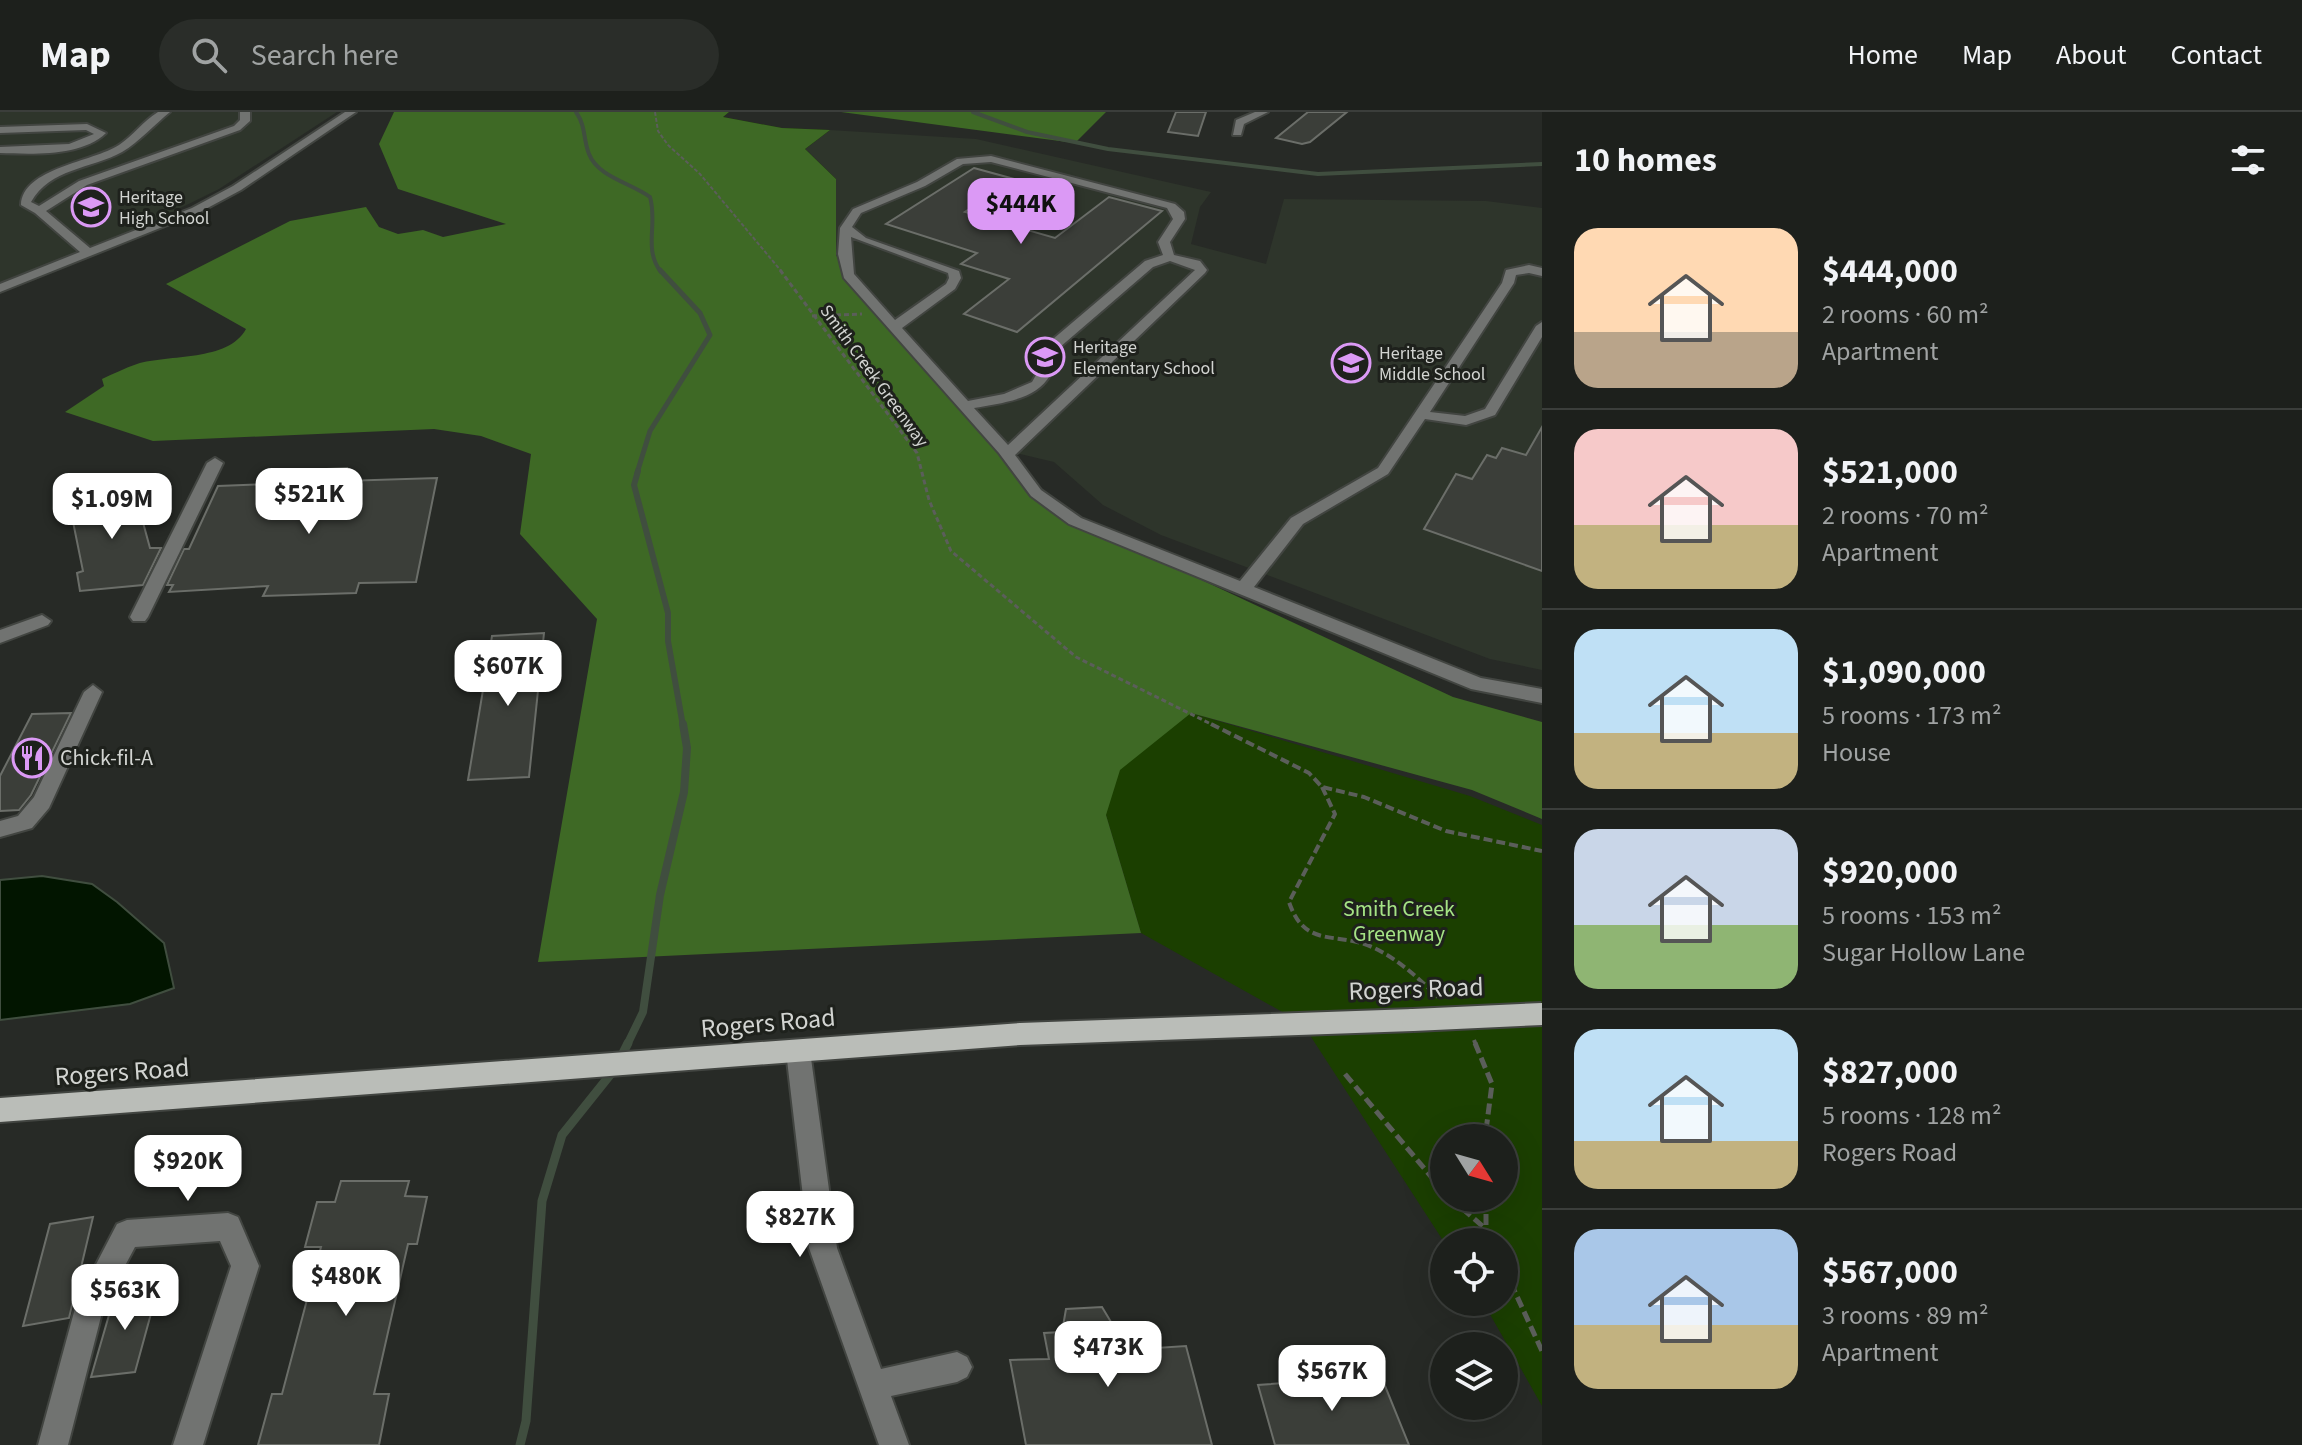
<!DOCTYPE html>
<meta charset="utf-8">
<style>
body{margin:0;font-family:"Source Sans 3",sans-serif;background:#2a2d29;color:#f1f3f6;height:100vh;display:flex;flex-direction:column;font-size:30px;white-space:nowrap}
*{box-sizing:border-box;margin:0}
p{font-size:26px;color:#a0a3a3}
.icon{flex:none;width:44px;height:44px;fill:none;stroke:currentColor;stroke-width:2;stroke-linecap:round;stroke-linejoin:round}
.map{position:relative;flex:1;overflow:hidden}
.sheet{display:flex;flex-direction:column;background:#1d201c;width:760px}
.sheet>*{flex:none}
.needle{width:52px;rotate:127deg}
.buttons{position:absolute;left:1430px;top:1012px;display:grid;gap:16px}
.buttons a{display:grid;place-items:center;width:88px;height:88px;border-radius:50%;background:#1d201c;box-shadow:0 8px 32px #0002,0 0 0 2px #3b3e3b;font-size:40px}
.price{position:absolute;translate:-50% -68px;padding:0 18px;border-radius:16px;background:#fff;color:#222;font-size:26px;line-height:52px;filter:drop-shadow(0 2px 4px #0008)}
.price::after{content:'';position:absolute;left:50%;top:48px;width:24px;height:18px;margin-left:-12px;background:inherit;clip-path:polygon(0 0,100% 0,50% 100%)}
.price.on{background:#db99f5;color:#111}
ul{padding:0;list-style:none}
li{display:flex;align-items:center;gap:24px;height:200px;padding:0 32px}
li+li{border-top:2px solid #3b3e3b}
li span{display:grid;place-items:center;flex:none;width:224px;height:160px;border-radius:24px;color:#555}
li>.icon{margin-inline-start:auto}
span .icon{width:96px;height:96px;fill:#fffc;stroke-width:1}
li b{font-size:34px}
h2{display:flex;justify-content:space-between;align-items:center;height:96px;padding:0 32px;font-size:34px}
header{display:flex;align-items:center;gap:48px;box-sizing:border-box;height:112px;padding:0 40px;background:#1d201c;border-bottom:2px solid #3b3e3b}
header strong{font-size:38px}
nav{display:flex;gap:44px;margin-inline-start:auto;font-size:28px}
.search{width:560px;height:72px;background:#2a2d29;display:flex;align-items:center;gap:20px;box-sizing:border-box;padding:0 28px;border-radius:44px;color:#a0a3a3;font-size:30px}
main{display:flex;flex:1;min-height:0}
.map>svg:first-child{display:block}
.built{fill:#2e352b}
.green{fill:#1b3f00;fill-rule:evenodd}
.forest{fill:#3e6925}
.water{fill:#021500;stroke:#404e3f;stroke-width:2}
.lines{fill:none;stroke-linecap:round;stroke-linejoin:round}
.stream-far4{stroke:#404e3f;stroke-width:4}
.stream-far3{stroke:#404e3f;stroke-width:5}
.stream-far2{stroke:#404e3f;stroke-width:6}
.stream-far1{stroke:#404e3f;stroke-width:8}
.stream{stroke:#404e3f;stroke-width:9}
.building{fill:#3b3e39;stroke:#6b6e69;stroke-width:2}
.minor-casing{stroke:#424541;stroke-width:4}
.major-casing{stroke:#424541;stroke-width:4}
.path-far3{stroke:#5b5e5a;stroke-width:2;stroke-dasharray:4 2;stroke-linecap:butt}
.path-far2{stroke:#5b5e5a;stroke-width:3;stroke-dasharray:5 3;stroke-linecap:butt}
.path-far1{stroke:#5b5e5a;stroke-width:4;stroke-dasharray:9 4;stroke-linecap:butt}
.path{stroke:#5b5e5a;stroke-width:5;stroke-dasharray:11 5;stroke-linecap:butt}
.minor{fill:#717371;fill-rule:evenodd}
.major{fill:#babdb8;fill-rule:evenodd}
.major-bridge-casing{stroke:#424541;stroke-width:26;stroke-linecap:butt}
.major-bridge{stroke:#babdb8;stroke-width:22}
.labels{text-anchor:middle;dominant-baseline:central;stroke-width:6;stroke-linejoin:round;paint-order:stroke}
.far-poi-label{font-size:18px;fill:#d2d4d1;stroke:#1e211c;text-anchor:start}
.far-street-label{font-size:18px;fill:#d2d4d1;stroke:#1e211c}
.poi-label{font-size:22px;fill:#d2d4d1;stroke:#1e211c;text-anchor:start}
.park-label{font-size:22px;fill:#a5e385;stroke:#1e211c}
.near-street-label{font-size:26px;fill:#d2d4d1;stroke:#1e211c}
</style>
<header>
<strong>Map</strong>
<div class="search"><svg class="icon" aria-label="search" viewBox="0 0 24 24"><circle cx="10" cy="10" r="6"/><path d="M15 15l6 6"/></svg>Search here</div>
<nav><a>Home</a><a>Map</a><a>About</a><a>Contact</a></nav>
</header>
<main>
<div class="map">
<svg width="1542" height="1333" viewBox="0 0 1542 1333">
<rect width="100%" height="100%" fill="#272a26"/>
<!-- built -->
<g class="built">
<path d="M0,0H337L219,77L144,114L0,170Z"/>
<path d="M830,18L976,27L1211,80L1200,95L1191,132L1266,152L1284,87L1486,89L1542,96V558L1490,547L1161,423L1103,393L1054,350L1004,338L836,143V67L805,37Z"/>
</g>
<!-- green -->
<path class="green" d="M557,0H729L723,5L782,16L830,18L805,37L836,67V143L848,163L1191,601L1470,684L1542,713V1294L1483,1190H1504V1130H1444L1302,911L1141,821L1106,703ZM1444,1026H1504V1086H1444Z"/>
<!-- forest -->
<g class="forest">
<path d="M394,0H729L723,5L782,16L830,18L805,37L836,67V143L848,163L1036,381L1075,409L1453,585L1542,610V707L1472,678L1191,601L1120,658L1106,703L1141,821L538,850L597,507L520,422L531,342L481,324L434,317L153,329L65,300L104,274L102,267C113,262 125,256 137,252C169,242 228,250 246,217L166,172L290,109L366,95L379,115L398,122L423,118L443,125L506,112L398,77L379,32Z"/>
<path d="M841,0H1106L1075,31Z"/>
</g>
<!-- water -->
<path class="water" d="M42,764L92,772L117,790L164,831L174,876L130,892L0,908V768Z"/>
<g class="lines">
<!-- stream-far4 -->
<g class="stream-far4">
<path d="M576,0C586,14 583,27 589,42C598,65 631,71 650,85C658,112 643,137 661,160"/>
<path d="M973,0L1027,20L1108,37L1318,62L1542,52"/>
</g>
<!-- stream-far3 -->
<path class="stream-far3" d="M637,361L650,319L710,223L700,201L660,158"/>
<!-- stream-far2 -->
<path class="stream-far2" d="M638,359L634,373L668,501V529L683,614"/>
<!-- stream-far1 -->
<path class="stream-far1" d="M627,933L643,900L660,783L684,680L687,636L683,612"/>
<!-- stream -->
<g class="stream">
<path d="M620,947L628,931"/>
<path d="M520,1333L526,1309L542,1089L562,1023L614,958"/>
</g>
</g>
<!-- building -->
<g class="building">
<path d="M1176,0H1206L1198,24L1168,20Z"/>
<path d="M1308,0H1347L1310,30L1302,32L1276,26Z"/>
<path d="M974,56L1014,67L965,100L1055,126L1109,85L1162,99L1017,220L964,202L1009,167L961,152L977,141L886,112Z"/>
<path d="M1542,315V459L1424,417L1456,362L1472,367L1487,343L1496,346L1502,336L1526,343Z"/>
<path d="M347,356L343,369L437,366L416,470L359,471L356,481L263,484L268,474L169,480L173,473H167L184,437H189L218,374L300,371L305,358Z"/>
<path d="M133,374L150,436H161L143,473L80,479L77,461L83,459L69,390Z"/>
<path d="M544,521L529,665L468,668L492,524Z"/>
<path d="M71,601L31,683L19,698L0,699V664L32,602Z"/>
<path d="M341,1069H409L405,1084L427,1085L417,1132H408L374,1282H389L379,1333H258L272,1282H282L321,1135H305L317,1090H335Z"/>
<path d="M93,1105L69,1206L23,1214L50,1112Z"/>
<path d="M158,1176L135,1260L91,1265L116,1179Z"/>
<path d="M1102,1195L1114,1215L1135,1214L1141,1237L1186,1234L1212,1333H1026L1010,1248L1049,1247L1044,1221L1062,1220L1066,1197Z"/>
<path d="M1381,1264L1409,1333H1275L1258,1273Z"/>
</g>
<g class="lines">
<!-- minor casing -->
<g class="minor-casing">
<g id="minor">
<path d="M158,0H170C155,12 139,30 122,40C91,57 50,56 31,90L39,94L79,69L234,14L240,8V0H250V9L240,18L87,73L46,99L90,136L192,96L233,74L345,0H356L241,78L200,100L0,180V172L80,140L35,101L21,93C22,56 93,50 119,33C133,24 143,9 158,0Z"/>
<path d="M1255,0H1268L1244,12L1241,23H1233L1236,8Z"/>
<path d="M87,12L106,21C81,45 32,42 0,41V35L69,32L94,22L86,18L0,21V15Z"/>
<path d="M991,44L1175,92L1184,100L1185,107L1170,130L1174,143L1200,149L1207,158L1205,161L1015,343L1041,378L1081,406L1240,469L1291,406L1378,356L1502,171L1506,158L1529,153L1542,156V164L1529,161L1516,163L1514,171L1430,300L1465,304L1485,297L1536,214L1542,210V225L1495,303L1466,313L1425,307L1388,362L1303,412L1254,475L1481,566L1542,577V591L1471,577L1069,412L1031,384L999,341L844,166L838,142L840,116L853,97L917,70L957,47ZM991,50L1167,96L1173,107L1158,130L1163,143L1145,149L1033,244L1036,263L1032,270L1004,282L968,289L902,216L955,177L961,166L959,159L866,126L852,115L861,101L925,74L963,52ZM851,125L948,161L949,166L946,172L895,208L854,162ZM1170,149L1195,158L1008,333L974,296C1000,291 1037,288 1050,263L1045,248L1153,155Z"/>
<path d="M215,346L223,351L148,505L145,509H133L130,505L207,351Z"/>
<path d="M42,503L51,509L48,513L0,531V518Z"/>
<path d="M93,573L102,580L49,696L32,716L0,725V709L18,704L34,685L84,580Z"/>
<path d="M798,928L807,931L810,939L837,1136L881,1257L957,1240L967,1245L972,1255L967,1265L957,1270L891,1284L909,1333H879L809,1136L786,939L789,931Z"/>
<path d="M228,1101L238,1105L259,1154L203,1333H173L231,1154L220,1129L135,1135L104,1193L68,1333H38L77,1189L117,1112L127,1108Z"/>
</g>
</g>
<!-- major casing -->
<g class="major-casing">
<path id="major" d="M1413,897L1421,900L1425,908L1421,916L1413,919L1020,933L0,1010V986L1020,911Z"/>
</g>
<!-- path-far3 -->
<path class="path-far3" d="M655,0L658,19L668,33L700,62L782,160"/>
<!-- path-far2 -->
<g class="path-far2">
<path d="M780,158L917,341L929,388L951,439L1076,545L1215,614"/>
<path d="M812,204L862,202"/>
</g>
<!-- path-far1 -->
<g class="path-far1">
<path d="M1211,612L1309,661L1322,675L1364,685L1446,719L1542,739"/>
<path d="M1322,675L1335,702L1289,790C1305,837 1335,819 1372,835C1397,846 1418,866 1438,885"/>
<path d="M1474,928L1476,933"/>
</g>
<!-- path -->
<g class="path">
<path d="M1475,931L1492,972L1485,1026"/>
<path d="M1345,962L1444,1080"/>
<path d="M1450,1086L1486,1117"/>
<path d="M1486,1086V1117L1492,1130"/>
<path d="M1504,1156L1542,1239"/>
</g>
<!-- minor -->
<use href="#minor" class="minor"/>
<!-- major -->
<use href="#major" class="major"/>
<!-- major-bridge casing -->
<g class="major-bridge-casing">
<path id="major-bridge" d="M1413,908L1542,902"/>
</g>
<!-- major-bridge -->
<use href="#major-bridge" class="major-bridge"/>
</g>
<!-- icons -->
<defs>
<g id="school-ring" transform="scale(2)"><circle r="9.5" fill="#1e211c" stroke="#db99f5" stroke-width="1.5"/><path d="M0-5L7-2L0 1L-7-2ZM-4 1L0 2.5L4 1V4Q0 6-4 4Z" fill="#db99f5"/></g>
<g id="restaurant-ring" transform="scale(2)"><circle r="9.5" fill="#1e211c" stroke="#db99f5" stroke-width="1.5"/><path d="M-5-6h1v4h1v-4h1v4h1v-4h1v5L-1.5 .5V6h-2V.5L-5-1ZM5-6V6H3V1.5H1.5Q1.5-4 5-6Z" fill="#db99f5"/></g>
</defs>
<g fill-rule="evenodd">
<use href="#school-ring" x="91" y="95"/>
<use href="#school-ring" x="1045" y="245"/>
<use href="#school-ring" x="1351" y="251"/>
<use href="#restaurant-ring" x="32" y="646"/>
</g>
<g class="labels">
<!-- far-poi labels -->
<g class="far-poi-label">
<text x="119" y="85">Heritage<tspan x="119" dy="21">High School</tspan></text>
<text x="1073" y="235">Heritage<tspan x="1073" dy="21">Elementary School</tspan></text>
<text x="1379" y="241">Heritage<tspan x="1379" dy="21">Middle School</tspan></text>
</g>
<!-- far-street labels -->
<g class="far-street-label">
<text transform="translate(874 264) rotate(54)">Smith Creek Greenway</text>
</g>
<!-- poi labels -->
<g class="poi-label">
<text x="60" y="646">Chick-fil-A</text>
</g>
<!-- park labels -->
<g class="park-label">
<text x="1399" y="797">Smith Creek<tspan x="1399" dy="25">Greenway</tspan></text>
</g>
<!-- near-street labels -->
<g class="near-street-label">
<text transform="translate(1416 877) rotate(-2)">Rogers Road</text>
<text transform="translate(768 911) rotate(-5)">Rogers Road</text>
<text transform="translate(122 960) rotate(-4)">Rogers Road</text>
</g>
</g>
</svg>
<div class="buttons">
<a><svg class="needle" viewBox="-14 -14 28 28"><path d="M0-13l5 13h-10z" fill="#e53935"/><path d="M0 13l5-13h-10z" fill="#a0a3a3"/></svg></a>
<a><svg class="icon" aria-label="locate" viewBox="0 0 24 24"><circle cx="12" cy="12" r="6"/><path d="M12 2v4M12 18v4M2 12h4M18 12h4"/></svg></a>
<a><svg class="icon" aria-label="layers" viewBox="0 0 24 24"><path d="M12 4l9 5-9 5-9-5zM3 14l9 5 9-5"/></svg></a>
</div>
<b class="price on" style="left:1021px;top:134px">$444K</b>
<b class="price" style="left:309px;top:424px">$521K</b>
<b class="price" style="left:112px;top:429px">$1.09M</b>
<b class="price" style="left:508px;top:596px">$607K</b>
<b class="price" style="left:188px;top:1091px">$920K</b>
<b class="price" style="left:800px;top:1147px">$827K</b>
<b class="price" style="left:346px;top:1206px">$480K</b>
<b class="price" style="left:125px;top:1220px">$563K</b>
<b class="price" style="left:1108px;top:1277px">$473K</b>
<b class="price" style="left:1332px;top:1301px">$567K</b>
</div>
<section class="sheet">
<h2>10 homes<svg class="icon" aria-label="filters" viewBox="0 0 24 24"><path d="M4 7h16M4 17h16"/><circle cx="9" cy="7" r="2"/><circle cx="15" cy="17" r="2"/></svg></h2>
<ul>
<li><span style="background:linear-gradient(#ffd9b3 65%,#b9a48a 0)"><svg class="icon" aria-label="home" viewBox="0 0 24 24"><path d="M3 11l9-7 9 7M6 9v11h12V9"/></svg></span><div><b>$444,000</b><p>2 rooms · 60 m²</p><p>Apartment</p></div></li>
<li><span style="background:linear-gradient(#f6c9c9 60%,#c2b280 0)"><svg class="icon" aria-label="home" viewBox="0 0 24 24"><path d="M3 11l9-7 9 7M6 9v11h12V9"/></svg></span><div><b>$521,000</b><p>2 rooms · 70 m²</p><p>Apartment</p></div></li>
<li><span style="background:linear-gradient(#bfe0f5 65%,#c2b280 0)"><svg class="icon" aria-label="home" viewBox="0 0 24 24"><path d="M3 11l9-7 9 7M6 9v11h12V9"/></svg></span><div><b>$1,090,000</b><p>5 rooms · 173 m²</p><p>House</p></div></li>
<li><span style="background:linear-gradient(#c9d6e8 60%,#8fb573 0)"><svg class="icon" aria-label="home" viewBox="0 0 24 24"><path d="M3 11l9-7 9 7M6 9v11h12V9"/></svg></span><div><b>$920,000</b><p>5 rooms · 153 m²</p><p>Sugar Hollow Lane</p></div></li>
<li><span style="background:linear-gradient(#bfe0f5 70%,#c2b280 0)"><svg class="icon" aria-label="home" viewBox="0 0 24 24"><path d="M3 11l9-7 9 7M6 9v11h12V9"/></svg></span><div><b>$827,000</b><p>5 rooms · 128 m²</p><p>Rogers Road</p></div></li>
<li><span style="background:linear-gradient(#a9c7e8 60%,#c2b280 0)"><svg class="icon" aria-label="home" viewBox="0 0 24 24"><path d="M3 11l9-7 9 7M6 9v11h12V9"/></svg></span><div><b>$567,000</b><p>3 rooms · 89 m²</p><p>Apartment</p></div></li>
</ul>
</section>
</main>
